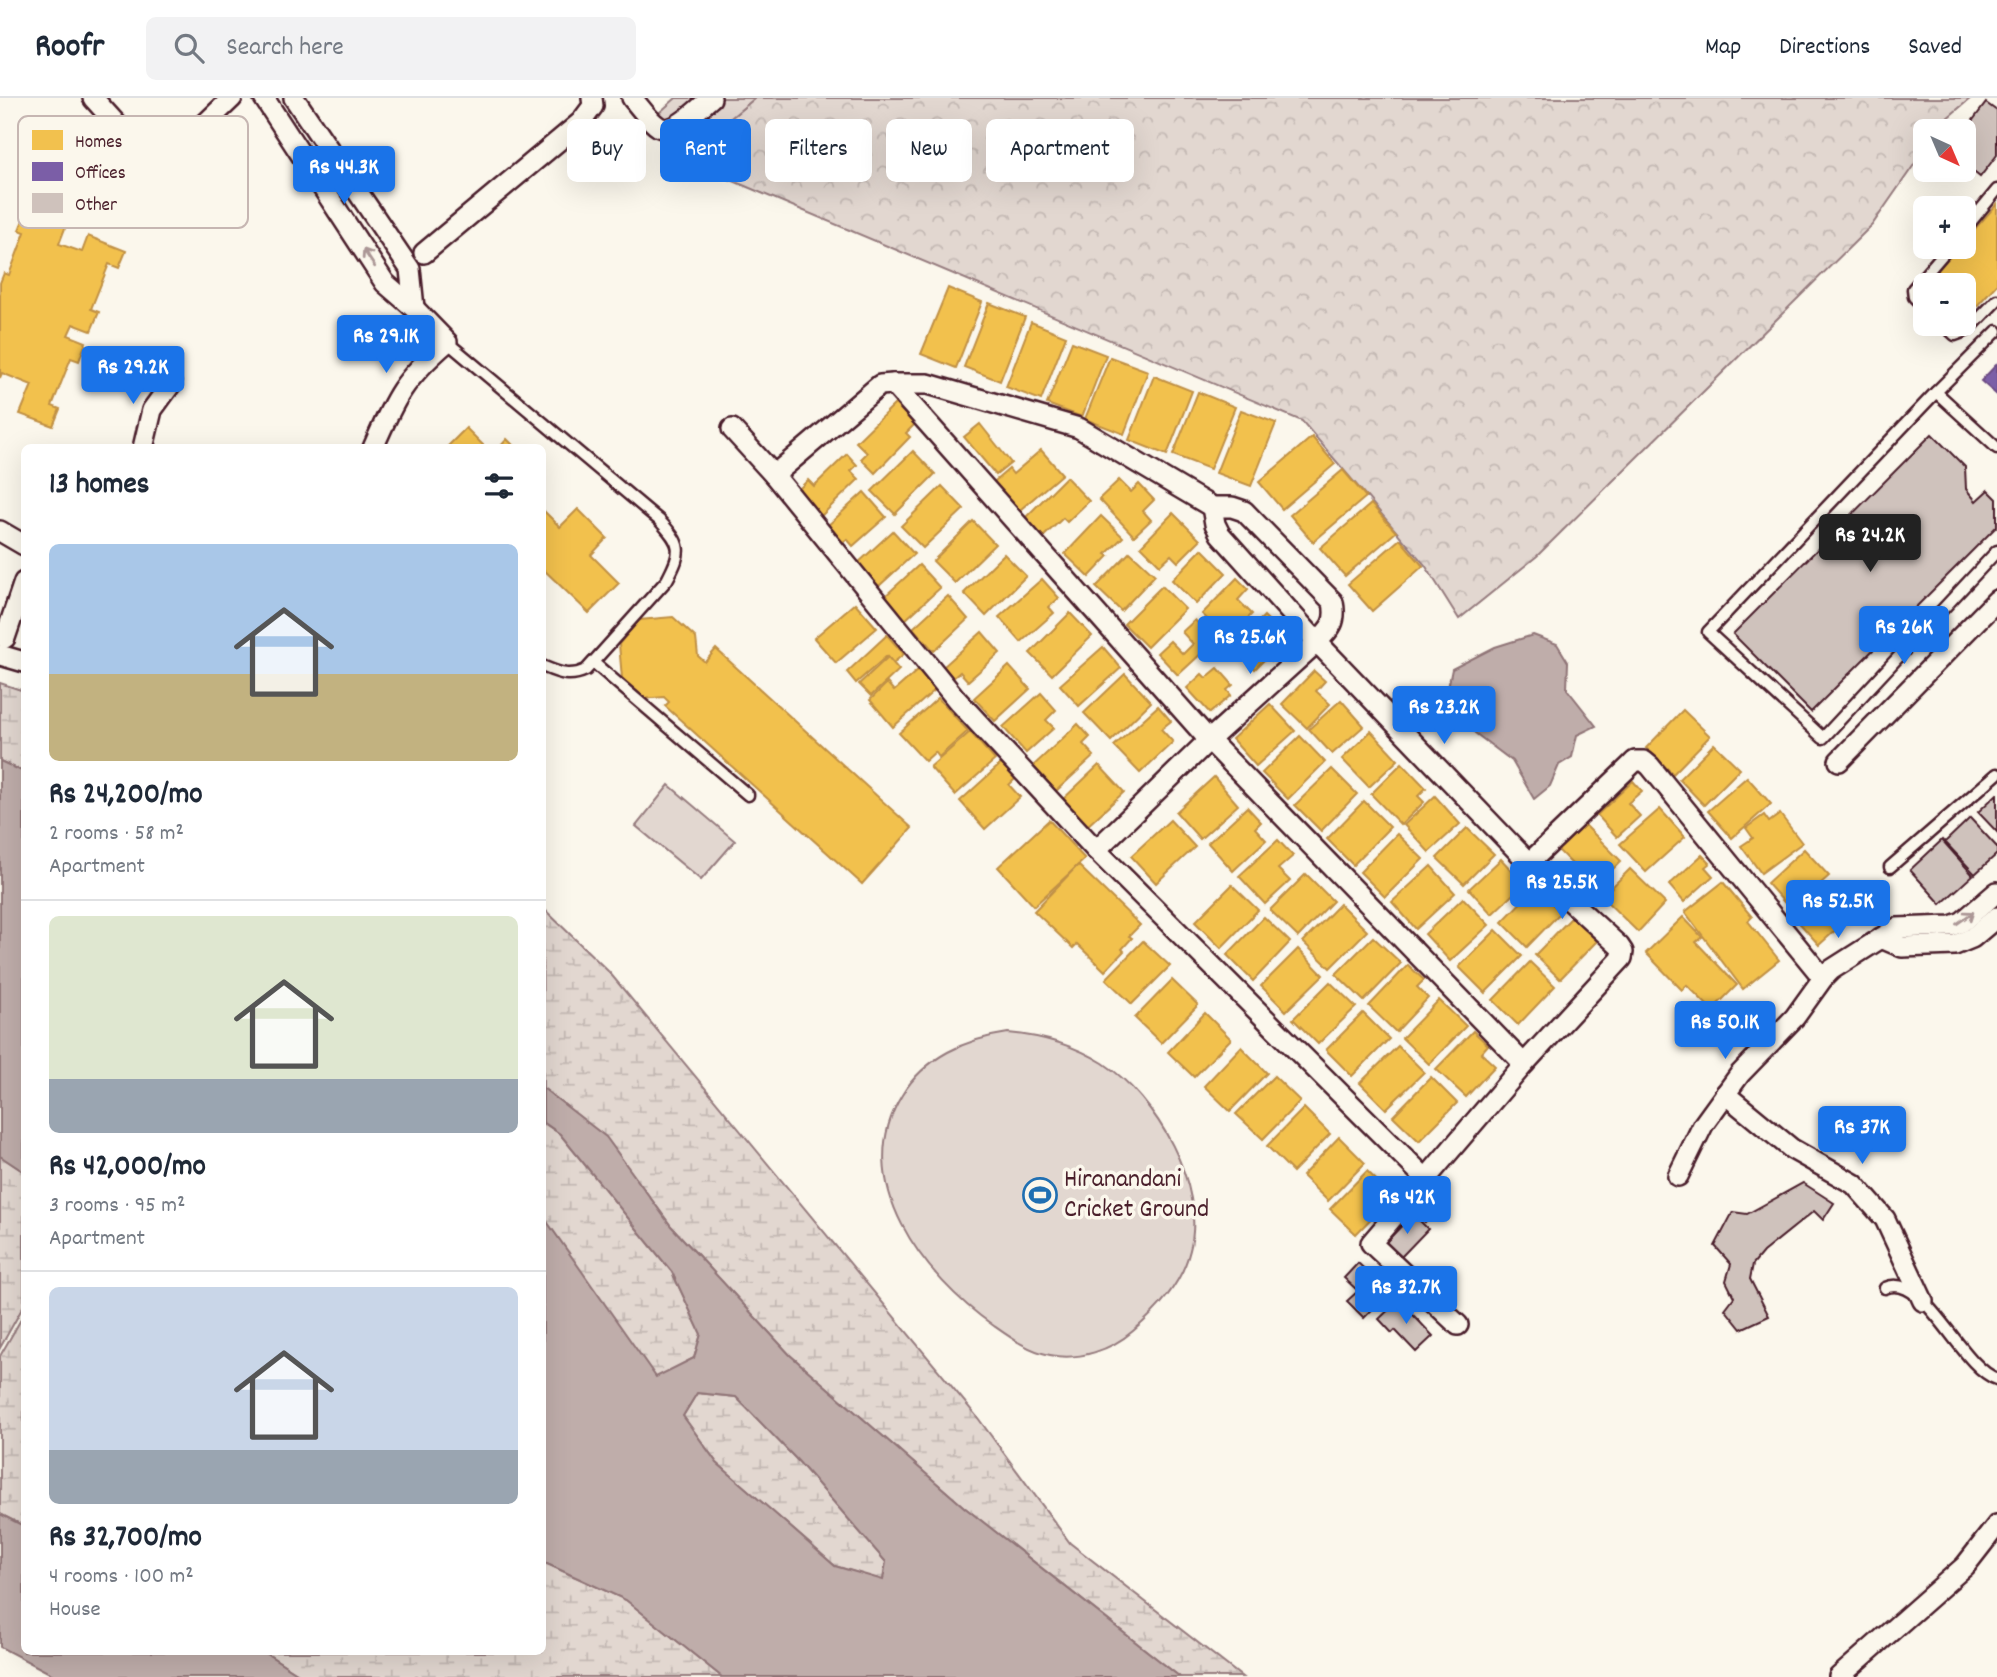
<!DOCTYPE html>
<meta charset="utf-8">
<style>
body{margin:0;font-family:Dekko,sans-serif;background:#f2f2f3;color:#1f2937;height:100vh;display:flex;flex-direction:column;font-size:26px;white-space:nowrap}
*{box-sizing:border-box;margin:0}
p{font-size:23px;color:#747a83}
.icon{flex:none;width:38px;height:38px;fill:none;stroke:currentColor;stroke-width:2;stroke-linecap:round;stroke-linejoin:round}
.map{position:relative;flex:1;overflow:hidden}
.drawer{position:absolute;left:21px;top:346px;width:525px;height:1211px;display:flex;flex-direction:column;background:#fff;border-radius:10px;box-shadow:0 7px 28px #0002}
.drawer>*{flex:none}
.banner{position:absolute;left:567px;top:21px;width:665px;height:63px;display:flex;gap:14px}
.needle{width:46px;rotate:136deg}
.tools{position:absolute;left:1913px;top:21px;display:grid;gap:14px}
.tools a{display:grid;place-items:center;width:63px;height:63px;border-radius:10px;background:#fff;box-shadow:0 7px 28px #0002;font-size:35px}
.price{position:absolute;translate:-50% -60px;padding:0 16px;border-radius:7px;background:#1a73e8;color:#fff;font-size:23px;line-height:46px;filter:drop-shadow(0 2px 4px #0008)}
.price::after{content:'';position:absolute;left:50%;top:42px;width:21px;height:16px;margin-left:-10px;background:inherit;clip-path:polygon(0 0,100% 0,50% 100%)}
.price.on{background:#222;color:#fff}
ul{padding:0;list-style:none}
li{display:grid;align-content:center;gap:14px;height:371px;padding:0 28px}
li+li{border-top:2px solid #e0e1e3}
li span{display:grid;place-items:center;height:217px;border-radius:10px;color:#555}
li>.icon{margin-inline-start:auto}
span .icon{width:126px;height:126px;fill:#fffc;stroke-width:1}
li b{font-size:30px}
h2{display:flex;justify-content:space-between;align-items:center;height:84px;padding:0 28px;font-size:30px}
.pill{padding:0 24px;border-radius:10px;background:#fff;box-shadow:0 7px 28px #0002;font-size:24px;line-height:63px}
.pill.on{background:#1a73e8;color:#fff}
header{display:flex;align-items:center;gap:42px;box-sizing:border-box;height:98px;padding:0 35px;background:#fff;border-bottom:2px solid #e0e1e3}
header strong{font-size:33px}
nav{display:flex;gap:38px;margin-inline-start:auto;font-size:24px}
.search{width:490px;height:63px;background:#f2f2f3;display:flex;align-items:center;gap:18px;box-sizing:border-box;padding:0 24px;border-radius:10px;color:#747a83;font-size:26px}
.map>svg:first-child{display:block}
.forest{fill:url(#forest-crowns);stroke:#967b7e;stroke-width:2}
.wetland{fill:url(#wetland-marsh);stroke:#967b7e;stroke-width:2}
.park{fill:#e2d7d0;stroke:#967b7e;stroke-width:2}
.water{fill:#bfadaa;stroke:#907477;stroke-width:2;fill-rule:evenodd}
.homes{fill:#f2c14e;stroke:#c09044;stroke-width:2}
.offices{fill:#7b5ea7;stroke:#6c4b82;stroke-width:2}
.building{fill:#cfc2bc;stroke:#4a1f2b;stroke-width:2}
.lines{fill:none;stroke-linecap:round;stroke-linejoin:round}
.service-casing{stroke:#4a1f2b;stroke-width:15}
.minor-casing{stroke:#4a1f2b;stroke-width:24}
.service{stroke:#fbf7ec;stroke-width:10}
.minor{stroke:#fbf7ec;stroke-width:19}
.oneway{stroke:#ab9695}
.labels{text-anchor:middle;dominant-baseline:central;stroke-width:7;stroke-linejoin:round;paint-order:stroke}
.poi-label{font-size:26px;fill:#4a1f2b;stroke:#fbf7ec;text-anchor:start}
.key{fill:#fbf7ec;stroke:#c6b6b2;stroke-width:2}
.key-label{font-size:19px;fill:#4a1f2b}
</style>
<header>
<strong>Roofr</strong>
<div class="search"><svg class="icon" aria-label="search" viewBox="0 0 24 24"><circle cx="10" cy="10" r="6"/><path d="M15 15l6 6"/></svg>Search here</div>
<nav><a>Map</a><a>Directions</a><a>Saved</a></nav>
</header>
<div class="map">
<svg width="1997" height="1579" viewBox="0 0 1997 1579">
<defs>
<pattern id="forest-crowns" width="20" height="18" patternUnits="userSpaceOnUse" patternTransform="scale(1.75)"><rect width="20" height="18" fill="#e2d7d0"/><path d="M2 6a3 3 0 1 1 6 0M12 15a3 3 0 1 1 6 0" fill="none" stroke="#c3b8b3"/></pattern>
<pattern id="wetland-marsh" width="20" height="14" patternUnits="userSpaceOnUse" patternTransform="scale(1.75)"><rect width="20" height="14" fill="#e2d7d0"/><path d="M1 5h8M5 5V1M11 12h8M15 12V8" fill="none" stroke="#c3b8b3"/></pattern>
</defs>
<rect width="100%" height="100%" fill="#fbf7ec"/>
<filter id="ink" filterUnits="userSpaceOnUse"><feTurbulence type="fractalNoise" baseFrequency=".0143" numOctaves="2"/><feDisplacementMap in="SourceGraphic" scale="14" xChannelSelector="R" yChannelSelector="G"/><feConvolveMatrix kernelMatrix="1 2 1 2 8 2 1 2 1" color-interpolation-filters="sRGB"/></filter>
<g filter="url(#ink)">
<!-- forest -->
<path class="forest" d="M755,0H1971L1946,21L1937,33H1925V51L1872,127L1537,458L1459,521L1425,467L1302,323L681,61Z"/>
<!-- wetland -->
<g class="wetland">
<path d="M0,585L24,593V674L0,663Z"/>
<path d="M542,809L609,874L978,1320L1070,1445L1242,1579H1180L964,1409L790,1257L671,1128L606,1040L543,990Z"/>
<path d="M542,1024L560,1036L672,1174L701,1236L694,1260L656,1280L546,1125L542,1118Z"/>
<path d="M0,1058L24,1074V1207L0,1250Z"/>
<path d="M24,1216V1428L0,1416V1258Z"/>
<path d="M697,1295L736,1299L798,1363L886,1464L883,1483L835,1468L717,1365L683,1318Z"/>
<path d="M543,1464L626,1502L722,1579H303L264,1554H542Z"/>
</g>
<!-- park -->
<g class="park">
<path d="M676,0H755L681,61L651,22Z"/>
<path d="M669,687L735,743L701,782L636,728Z"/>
<path d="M1008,935C1042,938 1074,947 1103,965C1156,1000 1207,1088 1190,1152C1182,1185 1158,1212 1133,1233C1111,1252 1079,1263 1050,1257C1029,1253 1011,1240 994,1228C924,1179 849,1083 902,997C925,959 966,941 1008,935Z"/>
</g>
<!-- water -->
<g class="water">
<path d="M1533,537L1557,546L1568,564L1567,591L1596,628L1577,637L1572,659L1559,667L1550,688L1534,701L1512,663L1475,635L1445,604L1452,571L1495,549Z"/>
<path d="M0,663L24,674V1074L0,1058Z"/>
<path d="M543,990L606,1039L671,1128L790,1257L964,1409L1180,1579H722L626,1502L543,1464V1118L656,1279L694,1260L701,1236L672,1174L560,1036L543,1024ZM697,1295L736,1299L798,1363L886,1464L883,1482L835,1468L717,1365L683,1318Z"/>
<path d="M0,1416L24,1428V1554H264L303,1579H57L0,1549Z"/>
</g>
<!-- homes -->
<g class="homes">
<path d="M1997,106V186L1964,222V187H1925V202L1917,194L1958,149H1964V143Z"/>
<path d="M28,110L67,125L59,146L82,154L88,138L126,153L119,170L109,166L91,211L99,214L91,233L73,226L68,237L86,244L79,263L71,260L52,308L60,311L53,328L20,316L32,287L2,275L0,280V185L4,175L9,177L25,134L19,132Z"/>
<path d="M948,190L982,204L956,270L921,256Z"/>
<path d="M989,205L1025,219L1000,283L964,269Z"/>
<path d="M1031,224L1066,238L1041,302L1006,289Z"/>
<path d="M1072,244L1106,257L1082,319L1047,306Z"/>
<path d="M1110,259L1148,273L1124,336L1085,321Z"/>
<path d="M1154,278L1192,293L1167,357L1129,342Z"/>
<path d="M1198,294L1235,309L1210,371L1173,357Z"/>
<path d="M895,306L915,326L906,335L910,339L875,375L861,361L867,355L856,344Z"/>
<path d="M1241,312L1276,325L1251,388L1216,375Z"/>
<path d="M980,326L1011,365L996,377L964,339Z"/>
<path d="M466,330L486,350H446Z"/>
<path d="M1312,339L1335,366L1282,411L1259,384Z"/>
<path d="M507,341L516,350H499Z"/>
<path d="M1041,352L1062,376L1014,417L989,388L1009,371L1013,376Z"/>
<path d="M913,353L935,376L895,416L872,393Z"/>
<path d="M847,356L857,367L851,373L859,381L820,419L796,394L808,382L814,388Z"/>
<path d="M1343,372L1366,399L1313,444L1290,417Z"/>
<path d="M1066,379L1089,403L1067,424L1063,420L1041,441L1023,422Z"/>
<path d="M1119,382L1131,394L1139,386L1154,402L1143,413L1151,422L1134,438L1099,401Z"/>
<path d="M942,388L964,411L923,450L901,428Z"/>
<path d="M864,394L886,419L853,448L847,441L840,447L825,430Z"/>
<path d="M1371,406L1396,434L1345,478L1320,450Z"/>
<path d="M542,411L560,429L578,411L607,440L591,457L619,485L589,515L542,470Z"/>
<path d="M1173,415L1200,442L1178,464L1171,457L1160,467L1141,448Z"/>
<path d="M1101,418L1123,439L1106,456L1109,458L1089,479L1065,456Z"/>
<path d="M973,423L995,446L955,485L933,463Z"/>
<path d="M893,433L914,456L879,488L858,465Z"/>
<path d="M1400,441L1423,468L1372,513L1348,486Z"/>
<path d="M1202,451L1226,475L1196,506L1172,482Z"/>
<path d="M1130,454L1155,477L1121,513L1096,489Z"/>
<path d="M1004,456L1026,478L986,518L964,495Z"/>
<path d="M919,467L940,490L905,522L884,499Z"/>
<path d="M1237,480L1248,491L1238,502L1252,516L1228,541L1202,516Z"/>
<path d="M1042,481L1059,500L1049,509L1054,515L1021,544L999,519Z"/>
<path d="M1162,488L1185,511L1147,549L1124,526Z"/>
<path d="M948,498L968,521L934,553L913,530Z"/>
<path d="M855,505L877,530L836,565L814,540Z"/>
<path d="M1070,515L1092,538L1052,577L1030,555Z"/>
<path d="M1264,518L1291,544L1272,563L1267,559L1255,571L1233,550Z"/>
<path d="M673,519L696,540L698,558L705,564L716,551L912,730L862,786L665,608L669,604L664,599L642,601L622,580L619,546L639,522Z"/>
<path d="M1195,522L1219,548L1208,559L1203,554L1178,577L1157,555L1170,543L1183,556L1193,546L1182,534Z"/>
<path d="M982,534L1000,555L968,583L960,574L953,580L943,569Z"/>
<path d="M887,537L904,556L893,565L887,558L856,585L847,574Z"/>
<path d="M1103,549L1121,570L1079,608L1060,587Z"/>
<path d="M888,559L899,572L871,598L859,586Z"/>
<path d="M1009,568L1030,591L995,623L974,600Z"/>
<path d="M1218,570L1233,587L1227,592L1231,597L1210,615L1187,590L1202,576L1206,580Z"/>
<path d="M918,572L936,591L893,629L870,602L887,585L894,593Z"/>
<path d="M1314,573L1325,583L1316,593L1330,606L1307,630L1282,606Z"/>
<path d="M1125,576L1151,604L1111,643L1084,615Z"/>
<path d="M1041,595L1056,612L1046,622L1054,630L1026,655L1003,629Z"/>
<path d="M938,600L968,633L939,659L935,654L925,663L899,635Z"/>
<path d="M1341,602L1364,628L1332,656L1309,631Z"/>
<path d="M1270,606L1295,633L1256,668L1232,641Z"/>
<path d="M1158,608L1171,623L1161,631L1173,644L1140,675L1114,648Z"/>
<path d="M1683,612L1710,638L1673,676L1646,650Z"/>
<path d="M1078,626L1090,639L1083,646L1094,658L1056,693L1033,668Z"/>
<path d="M1371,633L1398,662L1369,689L1342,661Z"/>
<path d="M970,634L995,662L955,697L930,669Z"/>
<path d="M1300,638L1325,664L1288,701L1262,675Z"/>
<path d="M1714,646L1740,671L1704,707L1679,681Z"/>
<path d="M1002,665L1016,680L1009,687L1020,699L985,731L960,703Z"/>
<path d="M1402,665L1426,690L1418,698L1424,704L1401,727L1371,696Z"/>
<path d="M1099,667L1124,694L1085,730L1061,703Z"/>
<path d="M1332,671L1357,696L1321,733L1295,707Z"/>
<path d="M1214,679L1238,707L1200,741L1176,714Z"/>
<path d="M1747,679L1771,706L1732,740L1708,713Z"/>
<path d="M1633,683L1642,693L1628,705L1640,718L1617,739L1597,717Z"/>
<path d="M1435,698L1460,726L1429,754L1404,727Z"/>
<path d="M1364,703L1390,729L1353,767L1327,741Z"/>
<path d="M1247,709L1261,724L1255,730L1266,742L1233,773L1208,745Z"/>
<path d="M1660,711L1685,739L1646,774L1620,746Z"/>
<path d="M1780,716L1802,745L1761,775L1741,748L1753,740L1746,730L1764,717L1769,724Z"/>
<path d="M1049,722L1085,761L1034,808L998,769Z"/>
<path d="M1170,722L1195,749L1156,785L1131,758Z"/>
<path d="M1583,725L1621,763L1595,789L1557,751Z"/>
<path d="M1467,730L1494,756L1464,786L1437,760Z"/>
<path d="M1397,736L1423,761L1385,799L1360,774Z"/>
<path d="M1278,742L1293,758L1278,771L1290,783L1265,806L1239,778Z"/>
<path d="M1804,751L1829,778L1791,812L1767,785Z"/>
<path d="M1702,757L1710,765L1705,769L1713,778L1684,804L1669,787Z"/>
<path d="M1501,761L1524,786L1492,816L1469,791Z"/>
<path d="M1078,767L1140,827L1129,838L1132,840L1122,851L1124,853L1105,873L1077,846L1073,850L1034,813Z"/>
<path d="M1431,768L1455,795L1416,831L1392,804Z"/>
<path d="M1630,771L1665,805L1638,834L1602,799Z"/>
<path d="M1306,776L1333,803L1298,839L1270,812Z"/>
<path d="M1723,784L1752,819L1748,823L1779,862L1743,891L1685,814Z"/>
<path d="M1232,787L1258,812L1221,850L1195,824Z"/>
<path d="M1833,787L1856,814L1819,847L1795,820Z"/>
<path d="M1536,789L1561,814L1527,849L1502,824Z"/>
<path d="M1463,800L1489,827L1450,863L1425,836Z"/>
<path d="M1340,806L1367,833L1330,870L1303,844Z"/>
<path d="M1264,819L1290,844L1253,883L1227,857Z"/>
<path d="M1572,819L1597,843L1560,881L1535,857Z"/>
<path d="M1683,819L1702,839L1696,844L1737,887L1712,912L1687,887L1682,892L1646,855Z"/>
<path d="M1496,832L1522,858L1485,895L1459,869Z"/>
<path d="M1373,839L1401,865L1364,903L1336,876Z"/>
<path d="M1143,843L1170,868L1132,906L1106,881Z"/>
<path d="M1298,851L1323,877L1286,913L1261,888Z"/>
<path d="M1530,864L1555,888L1518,927L1493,902Z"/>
<path d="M1408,867L1424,882L1417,889L1428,900L1396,934L1369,908Z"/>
<path d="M1172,882L1198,907L1161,945L1135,920Z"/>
<path d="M1330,884L1356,909L1318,946L1293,921Z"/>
<path d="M1439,902L1466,928L1429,966L1402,940Z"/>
<path d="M1205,915L1231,941L1194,979L1168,954Z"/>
<path d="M1363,915L1389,941L1352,978L1326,952Z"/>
<path d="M1473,933L1488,947L1481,955L1495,968L1466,999L1436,971Z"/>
<path d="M1398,948L1424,974L1386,1011L1360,985Z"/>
<path d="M1241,949L1267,975L1230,1013L1204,988Z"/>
<path d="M1274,978L1300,1003L1263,1041L1236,1016Z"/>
<path d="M1431,979L1457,1005L1419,1043L1393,1018Z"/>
<path d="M1304,1010L1330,1036L1293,1074L1267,1048Z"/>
<path d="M1339,1039L1365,1065L1328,1103L1302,1078Z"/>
<path d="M1367,1073L1393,1098L1356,1136L1330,1111Z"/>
</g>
<!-- offices -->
<path class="offices" d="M1997,266V297L1981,283Z"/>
<!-- building -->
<g class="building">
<path d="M1986,5L1997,13V57L1980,79L1964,66V34Z"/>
<path d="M1932,336L1965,369L1966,391L1976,403L1988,392L1997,401V428L1811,614L1733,536Z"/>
<path d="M1997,696V734L1978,714Z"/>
<path d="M1970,720L1997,749V756L1975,776L1945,744Z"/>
<path d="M1942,742L1973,777L1941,806L1910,772Z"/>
<path d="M1803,1085L1834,1105L1823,1122L1814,1113L1763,1154L1753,1166L1750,1181L1769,1218L1741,1231L1725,1211L1734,1199L1726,1183L1731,1166L1715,1148L1733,1114L1747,1116Z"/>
<path d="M1425,1098L1438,1107L1425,1124L1412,1114Z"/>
<path d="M1413,1116L1428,1131L1401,1159L1386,1144Z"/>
<path d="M1358,1165L1389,1194L1364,1220L1347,1203L1358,1193L1344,1180Z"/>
<path d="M1399,1202L1433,1238L1416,1254L1395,1232L1392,1235L1379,1221Z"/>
</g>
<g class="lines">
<!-- service casing -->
<g class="service-casing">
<g id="service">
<path d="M1964,132L1997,92"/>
<path d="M1925,210L1914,199L1913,191L1949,149"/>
<path d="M1943,226L1955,237L1966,233L1972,228L1997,202"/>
<path d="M447,244L659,422C682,447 683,452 667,482L586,572C569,580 559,575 542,568"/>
<path d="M1936,294L1997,233"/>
<path d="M1997,350L1936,294L1708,534L1823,640L1997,453"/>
<path d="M594,565L748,697"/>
<path d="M1890,769L1997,676"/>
<path d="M1885,1190C1924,1172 1960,1269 1997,1281"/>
</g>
</g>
<!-- minor casing -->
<g class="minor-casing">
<g id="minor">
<path d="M93,0L148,61L179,51L232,0"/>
<path d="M264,0L385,185L414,210L447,244C404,281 395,299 373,350"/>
<path d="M294,0L410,171L414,210"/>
<path d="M632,0C640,9 649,23 659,29C674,37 700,9 711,0"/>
<path d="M424,155L581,24L593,8L592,0"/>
<path d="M893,286H928L1079,330L1212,409"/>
<path d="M732,331L774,377L957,602L1096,752L1426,1081"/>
<path d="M143,350L152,312L171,286"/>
<path d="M774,377L880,287L893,286L1209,642L1317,544C1331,530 1337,524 1333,504L1244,413L1232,409H1212L1215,426L1220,436L1317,544L1529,765"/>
<path d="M0,433L24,447"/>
<path d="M5,540L24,484"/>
<path d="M0,557L24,564"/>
<path d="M1839,663L1997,502"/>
<path d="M1096,752L1209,642L1524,966"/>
<path d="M1881,840L1902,849L1955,847L1972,840L1997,819"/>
<path d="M1725,996L1792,1051L1854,1086L1885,1121L1923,1203"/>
<path d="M1678,1078L1703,1027L1740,976L1795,919L1823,880L1831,872L1897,830L1951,828L1962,824L1997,794"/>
<path d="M1458,1227L1371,1145L1524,966L1622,860L1623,854L1619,848L1529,765L1630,668L1635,663H1644L1650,668L1823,880"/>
<path d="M1839,1579L1965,1468L1997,1427"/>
</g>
</g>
<!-- service -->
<use href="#service" class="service"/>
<!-- minor -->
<use href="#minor" class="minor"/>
</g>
<!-- one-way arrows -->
<defs><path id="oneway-shaft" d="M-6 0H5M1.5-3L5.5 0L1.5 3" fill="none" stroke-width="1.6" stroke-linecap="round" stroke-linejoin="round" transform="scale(1.75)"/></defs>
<g class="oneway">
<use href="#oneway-shaft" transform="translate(369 160) rotate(-123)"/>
<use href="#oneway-shaft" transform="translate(1965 820) rotate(-35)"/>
</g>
</g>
<!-- icons -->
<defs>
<g id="stadium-ring" transform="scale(1.75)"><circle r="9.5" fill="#fbf7ec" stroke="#1f6fb2" stroke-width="1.5"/><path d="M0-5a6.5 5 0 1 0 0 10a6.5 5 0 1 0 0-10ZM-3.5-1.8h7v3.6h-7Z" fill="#1f6fb2"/></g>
</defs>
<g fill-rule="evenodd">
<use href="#stadium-ring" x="1040" y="1097"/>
</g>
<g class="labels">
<!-- poi labels -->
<g class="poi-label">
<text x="1064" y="1082">Hiranandani<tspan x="1064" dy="30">Cricket Ground</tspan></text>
</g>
</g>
<!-- legend -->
<rect x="18" y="18" width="230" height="112" rx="10" class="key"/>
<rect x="32" y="32" width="31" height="20" fill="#f2c14e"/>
<rect x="32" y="64" width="31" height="19" fill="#7b5ea7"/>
<rect x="32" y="95" width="31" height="20" fill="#cfc2bc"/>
<g class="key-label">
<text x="75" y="49">Homes</text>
<text x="75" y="80">Offices</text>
<text x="75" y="112">Other</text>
</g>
</svg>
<div class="tools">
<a><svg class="needle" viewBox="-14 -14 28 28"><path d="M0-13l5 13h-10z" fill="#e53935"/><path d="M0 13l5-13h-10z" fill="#747a83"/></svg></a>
<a>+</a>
<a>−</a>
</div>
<b class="price" style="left:344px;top:108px">Rs 44.3K</b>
<b class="price" style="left:386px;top:277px">Rs 29.1K</b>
<b class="price" style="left:133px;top:308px">Rs 29.2K</b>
<b class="price on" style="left:1870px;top:476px">Rs 24.2K</b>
<b class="price" style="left:1904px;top:568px">Rs 26K</b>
<b class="price" style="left:1250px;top:578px">Rs 25.6K</b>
<b class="price" style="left:1444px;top:648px">Rs 23.2K</b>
<b class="price" style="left:1562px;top:823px">Rs 25.5K</b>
<b class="price" style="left:1838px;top:842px">Rs 52.5K</b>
<b class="price" style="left:1725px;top:963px">Rs 50.1K</b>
<b class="price" style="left:1862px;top:1068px">Rs 37K</b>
<b class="price" style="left:1407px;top:1138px">Rs 42K</b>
<b class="price" style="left:1406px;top:1228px">Rs 32.7K</b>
<div class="banner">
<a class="pill">Buy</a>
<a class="pill on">Rent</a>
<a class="pill">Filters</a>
<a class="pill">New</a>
<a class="pill">Apartment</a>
</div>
<section class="drawer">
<h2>13 homes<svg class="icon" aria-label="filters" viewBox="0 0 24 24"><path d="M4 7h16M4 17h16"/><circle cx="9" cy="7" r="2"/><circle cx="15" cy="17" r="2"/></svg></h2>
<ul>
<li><span style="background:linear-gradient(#a9c7e8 60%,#c2b280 0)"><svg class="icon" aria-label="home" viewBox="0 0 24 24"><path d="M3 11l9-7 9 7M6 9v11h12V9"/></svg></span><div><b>Rs 24,200/mo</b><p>2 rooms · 58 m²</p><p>Apartment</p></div></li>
<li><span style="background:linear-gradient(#dfe7d0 75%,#9aa5b1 0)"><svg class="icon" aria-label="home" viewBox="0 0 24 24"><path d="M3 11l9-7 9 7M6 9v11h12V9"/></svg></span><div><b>Rs 42,000/mo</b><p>3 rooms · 95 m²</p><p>Apartment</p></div></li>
<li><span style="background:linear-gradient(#c9d6e8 75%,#9aa5b1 0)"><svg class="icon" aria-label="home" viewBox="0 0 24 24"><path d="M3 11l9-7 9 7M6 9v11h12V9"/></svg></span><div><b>Rs 32,700/mo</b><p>4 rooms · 100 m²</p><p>House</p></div></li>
</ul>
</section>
</div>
